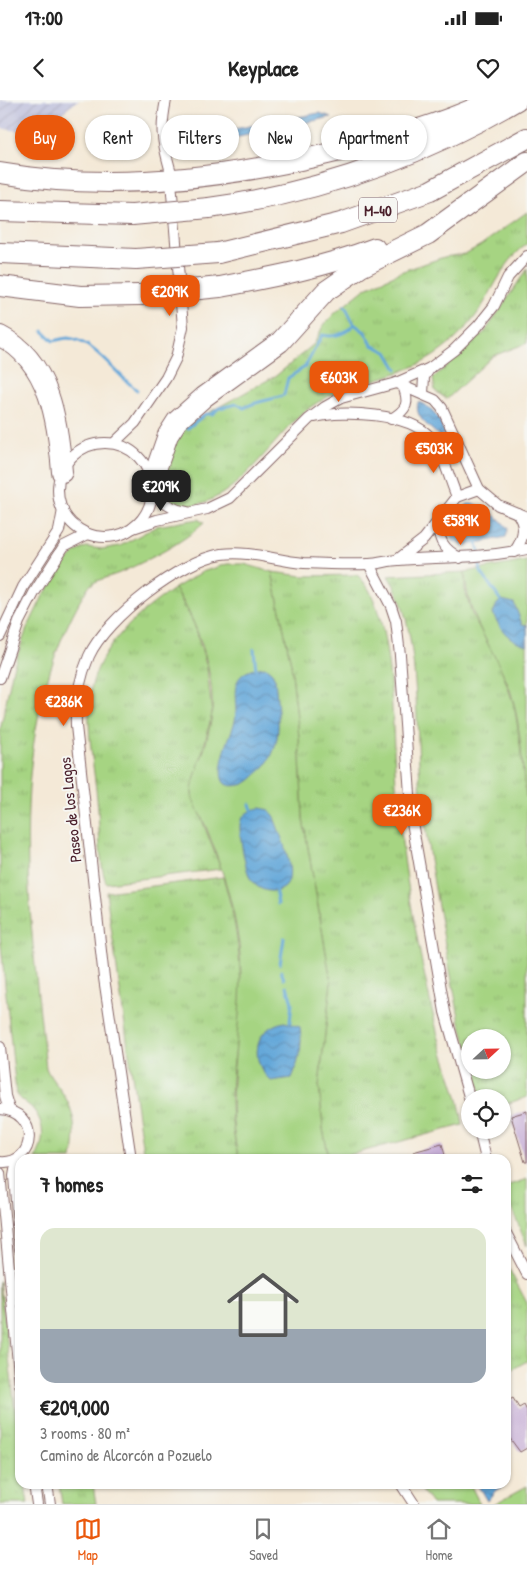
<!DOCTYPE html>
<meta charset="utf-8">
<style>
body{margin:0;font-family:"Patrick Hand",sans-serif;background:#f6f6f6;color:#222;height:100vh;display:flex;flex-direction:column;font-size:19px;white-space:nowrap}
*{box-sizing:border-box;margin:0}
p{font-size:16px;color:#767676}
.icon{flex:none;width:28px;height:28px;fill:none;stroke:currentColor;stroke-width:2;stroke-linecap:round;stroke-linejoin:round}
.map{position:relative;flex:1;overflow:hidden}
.panel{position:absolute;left:15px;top:1054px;width:496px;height:335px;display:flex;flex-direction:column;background:#fff;border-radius:15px;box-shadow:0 1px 4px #0004}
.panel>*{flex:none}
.guide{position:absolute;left:15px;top:15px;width:498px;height:45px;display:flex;gap:10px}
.needle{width:32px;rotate:68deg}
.fabs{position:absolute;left:461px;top:929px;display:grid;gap:10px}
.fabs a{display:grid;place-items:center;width:50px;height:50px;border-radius:50%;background:#fff;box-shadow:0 1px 4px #0004;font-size:25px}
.price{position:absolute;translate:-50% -42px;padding:0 11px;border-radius:10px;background:#ea580c;color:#fff;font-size:16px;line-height:32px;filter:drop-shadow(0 1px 2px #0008)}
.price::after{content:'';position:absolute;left:50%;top:30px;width:15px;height:11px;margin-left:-8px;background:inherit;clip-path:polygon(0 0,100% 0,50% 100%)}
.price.selected{background:#222;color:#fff}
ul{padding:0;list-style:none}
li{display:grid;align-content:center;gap:10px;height:265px;padding:0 25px}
li span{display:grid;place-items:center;height:155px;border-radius:15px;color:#555}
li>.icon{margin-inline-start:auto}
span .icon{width:90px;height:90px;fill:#fffc;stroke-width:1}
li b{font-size:21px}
h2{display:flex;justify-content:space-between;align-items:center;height:60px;padding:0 25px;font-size:21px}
.tag{padding:0 18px;border-radius:22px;background:#fff;box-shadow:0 1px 4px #0004;font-size:18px;line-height:45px}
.tag.selected{background:#ea580c;color:#fff}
.status{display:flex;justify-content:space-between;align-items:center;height:35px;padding:0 25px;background:#fff;direction:ltr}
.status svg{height:14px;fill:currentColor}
header{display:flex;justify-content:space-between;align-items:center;height:65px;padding:0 25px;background:#fff;font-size:22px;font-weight:800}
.tab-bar{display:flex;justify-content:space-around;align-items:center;height:70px;border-top:1px solid #e0e0e0;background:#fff;font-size:14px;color:#767676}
.tab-bar a{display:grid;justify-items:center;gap:2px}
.tab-bar .selected{color:#ea580c}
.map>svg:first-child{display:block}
.industrial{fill:url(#industrial-furrows)}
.grass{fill:url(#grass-tufts);stroke:#787a56}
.garden{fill:#a6d482;stroke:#787a56}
.water{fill:url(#water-waves);stroke:#576382}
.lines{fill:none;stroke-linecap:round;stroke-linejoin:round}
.stream{stroke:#64a7d9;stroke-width:3}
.building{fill:#c5abd5}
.street-casing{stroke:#866667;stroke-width:12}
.highway-casing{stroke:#866667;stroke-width:22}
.street{stroke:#fff;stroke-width:10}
.highway{stroke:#fff;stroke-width:20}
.highway-bridge-casing{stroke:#866667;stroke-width:22;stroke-linecap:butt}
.highway-bridge{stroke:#fff;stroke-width:20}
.labels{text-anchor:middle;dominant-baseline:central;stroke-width:4;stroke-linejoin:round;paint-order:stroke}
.shield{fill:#f6f6f2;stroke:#7e6067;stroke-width:1}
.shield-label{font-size:15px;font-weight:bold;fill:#4a1f2b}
.street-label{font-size:16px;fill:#4a1f2b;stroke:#f6f6f2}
</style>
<div class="status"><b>17:00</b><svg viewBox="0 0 49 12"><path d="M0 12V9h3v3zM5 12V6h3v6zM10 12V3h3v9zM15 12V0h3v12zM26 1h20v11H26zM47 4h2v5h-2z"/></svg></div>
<header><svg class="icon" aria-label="back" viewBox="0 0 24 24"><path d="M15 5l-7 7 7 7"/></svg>Keyplace<svg class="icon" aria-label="heart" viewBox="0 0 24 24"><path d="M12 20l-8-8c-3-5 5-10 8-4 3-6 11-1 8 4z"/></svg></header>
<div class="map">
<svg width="527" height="1404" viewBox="0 0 527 1404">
<defs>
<pattern id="industrial-furrows" width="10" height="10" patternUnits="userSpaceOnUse" patternTransform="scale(1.25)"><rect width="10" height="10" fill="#c1c2dd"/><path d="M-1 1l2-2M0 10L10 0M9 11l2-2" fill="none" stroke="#a7a6be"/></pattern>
<pattern id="grass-tufts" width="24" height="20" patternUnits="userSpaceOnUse" patternTransform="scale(1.25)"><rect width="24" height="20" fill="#a6d482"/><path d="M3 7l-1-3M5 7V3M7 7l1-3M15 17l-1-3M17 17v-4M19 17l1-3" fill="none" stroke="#90b670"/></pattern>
<pattern id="water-waves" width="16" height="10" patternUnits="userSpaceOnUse" patternTransform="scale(1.25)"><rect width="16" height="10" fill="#64a7d9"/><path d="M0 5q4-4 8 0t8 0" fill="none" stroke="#5487b0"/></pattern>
</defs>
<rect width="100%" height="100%" fill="#f6f6f2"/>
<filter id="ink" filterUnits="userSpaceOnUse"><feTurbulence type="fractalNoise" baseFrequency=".02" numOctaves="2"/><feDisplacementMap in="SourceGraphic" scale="10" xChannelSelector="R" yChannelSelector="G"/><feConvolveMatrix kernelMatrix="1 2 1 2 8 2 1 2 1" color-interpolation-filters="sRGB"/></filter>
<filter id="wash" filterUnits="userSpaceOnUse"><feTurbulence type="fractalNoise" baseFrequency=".0096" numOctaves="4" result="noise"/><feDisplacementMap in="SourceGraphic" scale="20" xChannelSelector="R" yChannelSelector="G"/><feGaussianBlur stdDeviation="1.12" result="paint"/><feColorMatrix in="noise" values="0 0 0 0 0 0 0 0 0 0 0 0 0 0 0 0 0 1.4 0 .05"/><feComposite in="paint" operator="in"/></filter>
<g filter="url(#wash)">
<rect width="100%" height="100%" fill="#f4e9d7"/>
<!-- industrial -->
<path class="industrial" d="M0,0H79L34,34L0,28Z"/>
<!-- grass -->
<g class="grass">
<path d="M527,112V144C505,160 495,186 481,208C471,224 457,239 442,250C400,283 342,278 302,314C271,341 232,407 186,405L185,408L167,400L162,391L160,379L169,350L186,325L277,275L314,244L323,226L335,213L366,188L403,171L444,157L465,154L481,145Z"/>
<path d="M527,169V243L493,256L447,299L435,291L433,278L485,232Z"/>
<path d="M198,419L204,423C181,444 152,458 124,471C112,477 98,478 88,487C0,631 29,807 46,968C50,978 56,983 61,991C76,1011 77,1034 72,1059H35C45,1042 46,1024 32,1008C26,1002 20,1001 16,992L0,836V631L13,568L26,531L43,496L67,461L76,452L86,447L102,449L120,446L157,426Z"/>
<path d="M272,472L303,476L357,475C393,503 392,623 395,668C400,753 416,840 435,923C442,957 459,990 463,1025L334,1059H329L323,1029L319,985L331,882L303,719L299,637L291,564Z"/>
<path d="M465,472V490L472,514L501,568L514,605L518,628L527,703V997L503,1005L502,998L482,997L473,970H502V938H470V958L460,922C446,849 431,776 422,702C414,640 423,524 388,476Z"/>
<path d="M175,488L194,524L207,567L212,614L192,694L221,769L106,783C98,759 100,725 97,699C94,666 86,630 90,596C96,548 137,514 175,488Z"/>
<path d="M223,777C237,822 243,868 240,916C240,931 236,946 234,961C229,994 230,1026 239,1059H144L106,792Z"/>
<path d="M527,1079V1146L510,1104L506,1086Z"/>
<path d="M506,1163L527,1203V1261L506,1273Z"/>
<path d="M0,1181L20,1352V1384H25L28,1404H0Z"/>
<path d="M59,1384H93L96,1404H62Z"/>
<path d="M527,1386V1404H494Z"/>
</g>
<!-- garden -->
<g class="garden">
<path d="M527,461V703C521,667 522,628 511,593C496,549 466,520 465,472Z"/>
<path d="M227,464H244L272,472L291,564L299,637L303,719L331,882L319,985L323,1029L329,1059H239C220,988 248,917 239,845C234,806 222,768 208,732C205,722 192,703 192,694C191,683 203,655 206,643C208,633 211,623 212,613C214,570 198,524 175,488L202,472Z"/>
<path d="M417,1384H470L480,1404H432Z"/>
</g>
<!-- water -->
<g class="water">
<path d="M319,13L332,17L206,44L197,40L202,35Z"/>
<path d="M418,302C425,303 437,315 440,322C443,327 441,329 446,333L439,336C429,326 414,318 418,302Z"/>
<path d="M473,403C487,409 499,416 508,429L506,437L464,446L453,441L451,436V428L467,404Z"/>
<path d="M502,500L514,503L522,524L527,525V545C509,541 500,530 493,513L497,504Z"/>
<path d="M265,567L272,573L275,579C278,614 286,650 256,675C251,680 246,684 240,685C234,686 226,687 223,681C216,667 231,635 235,621C238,608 232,591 238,580C243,571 255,568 265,567Z"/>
<path d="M260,708L269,710L274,717C279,733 306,789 275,791C265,792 257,788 251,780C246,773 237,728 241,720C245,712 253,709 260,708Z"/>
<path d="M285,922L300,927C303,946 299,961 292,978L271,981C249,962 253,927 285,922Z"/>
<path d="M477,1384H502L504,1386L496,1390L487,1401Z"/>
</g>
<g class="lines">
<!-- stream -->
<g class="stream">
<path d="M345,206L354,224"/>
<path d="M43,231L53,241C58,240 64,238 68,238C95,241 116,275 137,290"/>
<path d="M183,326L188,328L205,314H212L219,308L237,304L244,308C256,300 271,301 284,295L288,278L305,267L322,235C334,238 346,234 354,224L365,232L372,245L387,252L397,269"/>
<path d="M476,439L479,452"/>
<path d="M479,460L481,472L503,504"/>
<path d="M254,549L256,571"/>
<path d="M250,704L253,713"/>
<path d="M275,788L278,804"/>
<path d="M280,864L284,838"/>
<path d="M281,871L284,879"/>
<path d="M287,886L292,903L290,922"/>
</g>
</g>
<g id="blocks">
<!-- building -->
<g class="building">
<path d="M527,1011V1062H525L511,1016Z"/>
<path d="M442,1044L446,1059H415L413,1052Z"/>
<path d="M513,1298L519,1308L524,1305L527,1311V1348L520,1352L506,1333V1302Z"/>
</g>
</g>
</g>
<g filter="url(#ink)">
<use href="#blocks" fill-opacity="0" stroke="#866667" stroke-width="1"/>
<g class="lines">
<!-- street casing -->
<g class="street-casing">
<g id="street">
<path d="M396,283L435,300L442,308L479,389L498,405L527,417"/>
<path d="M423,294L424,277L430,268"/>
<path d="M315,317C344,310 409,313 430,337C443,352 449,378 457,397"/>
<path d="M391,319C407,310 410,303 403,286"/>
<circle cx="105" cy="390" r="47"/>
<path d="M114,343L135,323L166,278L176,258L183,227L170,69C162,40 160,30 166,0"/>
<path d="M153,392C162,403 173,410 187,412"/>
<path d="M441,421C435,439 445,450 460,458"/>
<path d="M133,428L157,420L207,409L230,398L309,319L325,307L341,298L396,283L430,268L454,250L478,226L494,206L508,177L527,156"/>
<path d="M514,452C524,439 527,426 517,413"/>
<path d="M397,460L424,439L457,397L479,389"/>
<path d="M369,464L391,506L396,521L400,555L412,722L445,912L470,1000"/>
<path d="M0,536L23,487L59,431L63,410"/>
<path d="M0,578L19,522L34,493L64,446L88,434"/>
<path d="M0,947L5,996L9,1009"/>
<path d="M0,1009C40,1011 37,1065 0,1062"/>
<path d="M479,1030L486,1059"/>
<path d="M17,1059L14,1076L20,1149"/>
<path d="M131,1059L104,878L76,626C75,602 80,577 89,556C106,518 181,460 222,454C249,450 277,461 304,463C325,464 348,465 369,464C379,464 389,460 399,460C442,457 484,458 527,449"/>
<path d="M0,1073L20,1284"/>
<path d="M506,1133L527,1174"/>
<path d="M34,1384L37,1404"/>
<path d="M47,1384L50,1404"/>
<path d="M401,1384L414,1404"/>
</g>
</g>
<!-- highway casing -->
<g class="highway-casing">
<g id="highway">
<path d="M0,73C109,92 221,79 327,54C384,41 441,25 493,0"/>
<path d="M209,108C317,93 422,56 517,0"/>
<path d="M0,111L132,115"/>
<path d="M0,153L136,159"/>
<path d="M218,153L341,123L430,91L527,38"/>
<path d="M0,186L80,196L140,195"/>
<path d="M220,187C273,177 325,167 375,148"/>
<path d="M0,236C50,261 58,322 62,372"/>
<path d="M152,381L168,335L177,321L204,297L280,242L326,191L361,167L428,134L527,62"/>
</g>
</g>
<!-- street -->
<use href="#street" class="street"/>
<!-- highway -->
<use href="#highway" class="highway"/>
<!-- highway-bridge casing -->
<g class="highway-bridge-casing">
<g id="highway-bridge">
<path d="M132,115L209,108"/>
<path d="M136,159L218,153"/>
<path d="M140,195L220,187"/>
</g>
</g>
<!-- highway-bridge -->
<use href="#highway-bridge" class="highway-bridge"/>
</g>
</g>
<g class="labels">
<!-- shield labels -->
<rect class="shield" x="359" y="97.5" width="38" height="25" rx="4"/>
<g class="shield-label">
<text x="378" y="110">M-40</text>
</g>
<!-- street labels -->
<g class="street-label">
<text transform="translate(70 710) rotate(-96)">Paseo de los Lagos</text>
</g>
</g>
</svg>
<div class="fabs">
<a><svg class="needle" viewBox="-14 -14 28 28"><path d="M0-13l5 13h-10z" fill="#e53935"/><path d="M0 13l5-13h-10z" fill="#767676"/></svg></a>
<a><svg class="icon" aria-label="locate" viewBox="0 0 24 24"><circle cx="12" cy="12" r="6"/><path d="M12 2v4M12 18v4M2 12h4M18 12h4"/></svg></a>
</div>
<b class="price" style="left:170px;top:217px">€209K</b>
<b class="price" style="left:339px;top:303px">€603K</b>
<b class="price" style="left:434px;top:374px">€503K</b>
<b class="price selected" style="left:161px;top:412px">€209K</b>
<b class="price" style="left:461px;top:446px">€589K</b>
<b class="price" style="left:64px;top:627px">€286K</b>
<b class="price" style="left:402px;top:736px">€236K</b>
<div class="guide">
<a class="tag selected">Buy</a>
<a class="tag">Rent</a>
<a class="tag">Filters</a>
<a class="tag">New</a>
<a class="tag">Apartment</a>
</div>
<section class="panel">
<h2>7 homes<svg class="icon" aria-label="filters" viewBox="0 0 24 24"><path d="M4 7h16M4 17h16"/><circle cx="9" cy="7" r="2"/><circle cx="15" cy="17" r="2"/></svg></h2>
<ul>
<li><span style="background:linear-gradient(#dfe7d0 65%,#9aa5b1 0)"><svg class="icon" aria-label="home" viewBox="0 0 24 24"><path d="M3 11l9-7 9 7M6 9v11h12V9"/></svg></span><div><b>€209,000</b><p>3 rooms · 80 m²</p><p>Camino de Alcorcón a Pozuelo</p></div></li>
</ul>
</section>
</div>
<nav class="tab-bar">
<a class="selected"><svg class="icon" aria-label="map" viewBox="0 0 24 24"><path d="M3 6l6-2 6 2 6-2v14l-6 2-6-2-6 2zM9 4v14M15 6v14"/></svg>Map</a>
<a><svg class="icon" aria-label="saved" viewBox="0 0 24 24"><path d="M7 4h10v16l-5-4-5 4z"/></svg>Saved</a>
<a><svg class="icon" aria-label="home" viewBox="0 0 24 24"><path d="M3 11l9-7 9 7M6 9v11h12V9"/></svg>Home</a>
</nav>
